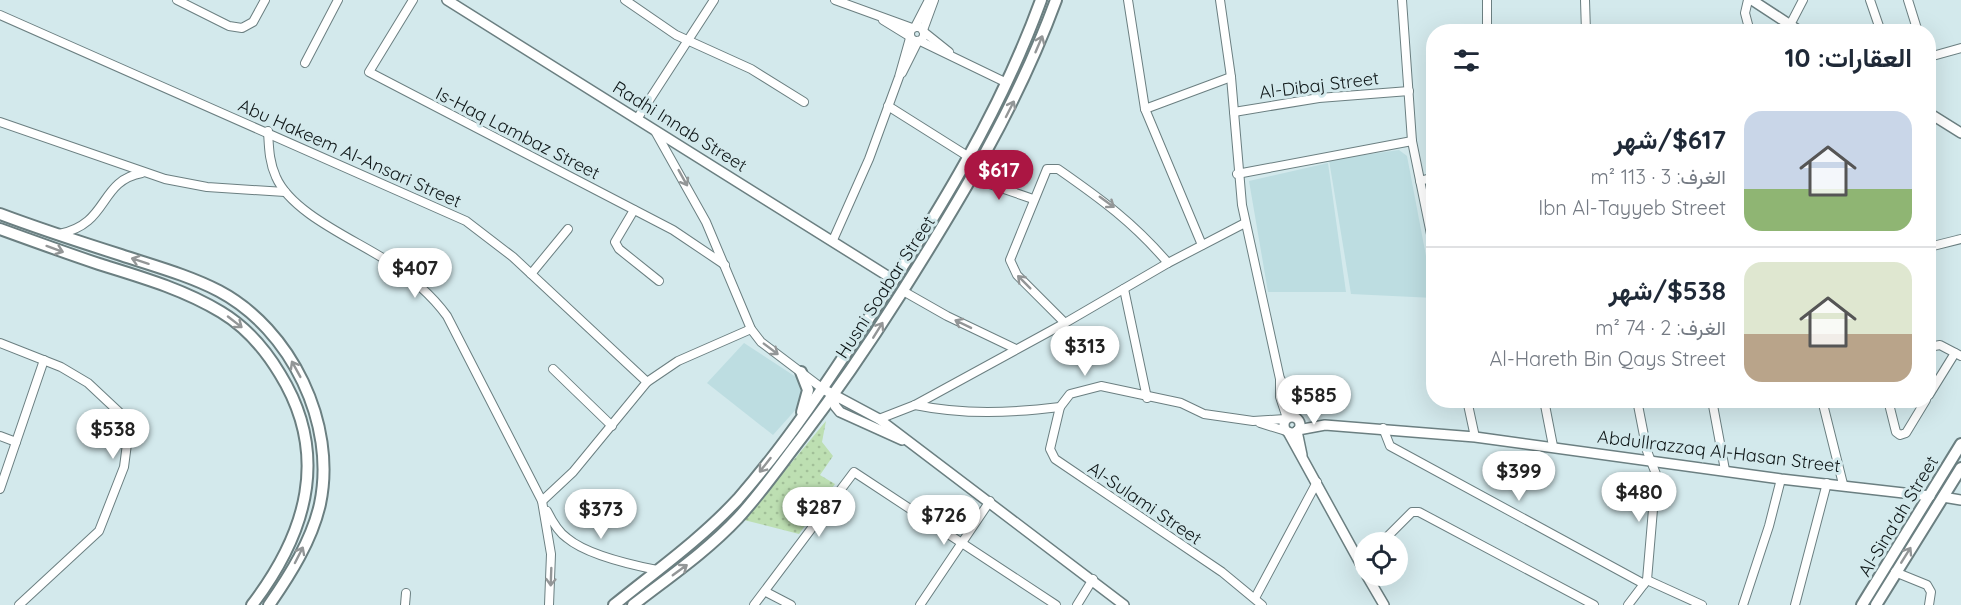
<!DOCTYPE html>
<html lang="ar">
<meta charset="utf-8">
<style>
body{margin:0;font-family:Quicksand,Vazirmatn,sans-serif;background:#f2f2f3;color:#1f2937;direction:rtl;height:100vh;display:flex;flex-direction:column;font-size:22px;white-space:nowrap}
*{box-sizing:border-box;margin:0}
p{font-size:20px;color:#747a83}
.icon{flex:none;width:33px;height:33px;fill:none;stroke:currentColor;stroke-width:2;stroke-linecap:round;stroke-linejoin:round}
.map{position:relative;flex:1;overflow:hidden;direction:ltr}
.panel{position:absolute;left:1426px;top:24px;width:510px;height:384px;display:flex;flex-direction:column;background:#fff;border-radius:24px;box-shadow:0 6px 24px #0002;direction:rtl}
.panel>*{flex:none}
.controls{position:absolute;left:1354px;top:532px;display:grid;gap:12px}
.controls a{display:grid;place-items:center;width:54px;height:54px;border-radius:50%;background:#fff;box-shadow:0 6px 24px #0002;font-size:30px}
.price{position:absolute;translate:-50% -51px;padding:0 14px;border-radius:21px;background:#fff;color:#222;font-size:20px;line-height:39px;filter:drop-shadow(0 2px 3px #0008)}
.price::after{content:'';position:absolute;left:50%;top:36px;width:18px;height:14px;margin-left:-9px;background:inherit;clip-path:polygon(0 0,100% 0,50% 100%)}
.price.active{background:#ab1643;color:#fff}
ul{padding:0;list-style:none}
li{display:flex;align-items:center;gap:18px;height:150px;padding:0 24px}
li+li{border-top:2px solid #e0e1e3}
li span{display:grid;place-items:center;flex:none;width:168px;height:120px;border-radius:18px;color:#555}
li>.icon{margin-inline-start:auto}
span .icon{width:72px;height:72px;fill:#fffc;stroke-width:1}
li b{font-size:26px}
h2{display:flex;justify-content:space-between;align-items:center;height:72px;padding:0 24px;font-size:26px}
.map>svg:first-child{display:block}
.built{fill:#bddde1}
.park{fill:url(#park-dots)}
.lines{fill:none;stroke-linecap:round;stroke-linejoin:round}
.minor-casing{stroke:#6b7f81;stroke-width:10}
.tertiary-casing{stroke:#6b7f81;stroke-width:12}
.secondary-casing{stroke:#6b7f81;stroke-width:14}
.minor{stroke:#fff;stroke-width:8}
.tertiary{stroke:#fff;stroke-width:9}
.secondary{stroke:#fff;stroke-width:10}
.oneway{stroke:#939697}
.labels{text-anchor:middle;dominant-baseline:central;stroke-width:6;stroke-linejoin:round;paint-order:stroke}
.street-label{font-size:18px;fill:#0e1617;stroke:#d3e9ec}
</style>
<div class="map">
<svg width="1961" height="605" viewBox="0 0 1961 605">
<defs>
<pattern id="park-dots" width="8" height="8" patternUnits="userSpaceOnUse" patternTransform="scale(1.5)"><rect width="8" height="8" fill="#bddfb2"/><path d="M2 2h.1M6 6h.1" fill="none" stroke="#a1bf98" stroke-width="1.8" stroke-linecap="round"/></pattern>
</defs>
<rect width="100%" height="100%" fill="#d3e9ec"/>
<!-- built -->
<g class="built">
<path d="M1399,150L1407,156L1434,298L1351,294L1329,160Z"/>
<path d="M1328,163L1346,292H1268L1249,181Z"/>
<path d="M744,343L796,377L803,387L799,406L773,435L707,383Z"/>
</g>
<!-- park -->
<path class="park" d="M826,421L822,442L833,456L820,475L835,484L799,534L744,520Z"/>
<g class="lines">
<!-- minor casing -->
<g class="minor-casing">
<g id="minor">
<path d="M177,0L229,26L242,28L253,22L265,0"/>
<path d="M413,0L369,72L673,230L725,265"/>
<path d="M625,0L676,35L751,69L804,102"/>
<path d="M835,0L912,28"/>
<path d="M1128,0L1145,109L1202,245"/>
<path d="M1220,0L1231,77L1242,205L1280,379V397L1287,418"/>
<path d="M1402,0L1412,141L1434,249"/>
<path d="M1487,0V32"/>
<path d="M1585,0L1586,32"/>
<path d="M1748,0L1745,13L1750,32"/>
<path d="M1870,0L1881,32"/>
<path d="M1908,0L1918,32"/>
<path d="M0,15L466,221L513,257L647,382"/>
<path d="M883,20L909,36"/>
<path d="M1790,25L1803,0"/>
<circle cx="917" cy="34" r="7"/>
<path d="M915,27L929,0"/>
<path d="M923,30L934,0"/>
<path d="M924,32L949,52"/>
<path d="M920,41L1007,83"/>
<path d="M1929,57L1961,48"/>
<path d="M305,63L338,0"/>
<path d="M902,73L918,41"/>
<path d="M888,106L969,157"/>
<path d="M1145,109L1231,77"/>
<path d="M1234,112L1319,98L1409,91"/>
<path d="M637,119L714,0"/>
<path d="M0,122L165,179L207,187L285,192"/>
<path d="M268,131C269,147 269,162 276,177C292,214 356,240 389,262C411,278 431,294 447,316L542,501L551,554L549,605"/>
<path d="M655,131L706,222L751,329L761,342L823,389"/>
<path d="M1237,174L1412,141"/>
<path d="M972,178L1033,199"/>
<path d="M1420,181L1434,177"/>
<path d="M634,210L615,242L619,249L659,281"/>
<path d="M59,234C110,224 98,181 142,173"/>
<path d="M833,240L869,159L899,77L910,38"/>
<path d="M1929,247L1961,239"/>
<path d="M531,274L568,229"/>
<path d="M1124,289L1147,398"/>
<path d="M903,291L947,316L1016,349"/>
<path d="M1065,323L1017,275L1010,260L1047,169H1058C1101,199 1134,223 1168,263"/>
<path d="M0,343L61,367L88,383L120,413L128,436L124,467L99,531L19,605"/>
<path d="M1929,347L1940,345L1961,356"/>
<path d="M553,369L612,426"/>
<path d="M1281,380L1295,417"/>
<path d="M1929,395L1955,353"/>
<path d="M1467,400L1475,437"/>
<path d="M1544,400L1553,446"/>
<path d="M1712,400L1725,470"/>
<path d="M1822,400L1843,484"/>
<path d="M1888,400L1896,432L1900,435L1906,433L1926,400"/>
<path d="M915,405C964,415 1011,413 1060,407L1070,394L1101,386L1181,403L1204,414L1253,421L1285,419"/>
<path d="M1060,407L1050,449L1055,459L1222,572L1262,605"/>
<path d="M879,419L915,405L1065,323L1168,263L1245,223"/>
<path d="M1260,423L1286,431"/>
<path d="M1383,428L1390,446L1644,584"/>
<path d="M0,436L16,442"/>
<path d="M0,489L44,360"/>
<path d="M542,501L573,472L647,382L678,361L751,329"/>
<path d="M547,511C552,521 558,532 567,538C587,555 632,565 657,570"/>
<path d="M1381,543L1412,512H1419L1594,605"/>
<path d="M1895,572L1927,585L1931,592L1929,605"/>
<path d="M1647,580L1702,605"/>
<path d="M766,592L791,605"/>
<path d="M1255,598L1317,482"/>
<path d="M405,605L406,593"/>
<path d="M754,605L854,472L1056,605"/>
<path d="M920,605L990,501"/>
<path d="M1077,605L1093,579"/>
<path d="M1628,605L1647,580L1656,474L1647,451L1637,400"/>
<path d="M1743,605L1769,526L1781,479"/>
<path d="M1795,605L1827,483"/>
</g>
</g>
<!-- tertiary casing -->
<g class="tertiary-casing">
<g id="tertiary">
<path d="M447,0L894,280"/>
<path d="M1752,0L1801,32"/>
<path d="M1929,113L1961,133"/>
<path d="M823,389L879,419L1124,605"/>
<path d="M833,396L835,406L840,412L902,440"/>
<circle cx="1292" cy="425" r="8"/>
<path d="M1298,430L1325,425L1475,437L1781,479L1930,496"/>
<path d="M1297,431L1302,455"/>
<path d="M1288,432L1365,572"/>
<path d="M1943,497L1961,500"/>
<path d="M1367,576L1384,605"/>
</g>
</g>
<!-- secondary casing -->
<g class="secondary-casing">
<g id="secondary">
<path d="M0,214C40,229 80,242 121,255C154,266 188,275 219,291C291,329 337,424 320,504C312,540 290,575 269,605"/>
<path d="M0,229C33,241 66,253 99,264C141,277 183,289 221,312C246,327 265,349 280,374C330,455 307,533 252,605"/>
<path d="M801,372L808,390L802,412"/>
<path d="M614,605C656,571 701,539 738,499C788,442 830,378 871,315C937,215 1000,113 1041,0"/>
<path d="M633,605C669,577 706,552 738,518C761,493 781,464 802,437C837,391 869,344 900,295C960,200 1017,106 1056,0"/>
<path d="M1862,605L1961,444"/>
<path d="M1876,605L1961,468"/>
</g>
</g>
<!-- minor -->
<use href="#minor" class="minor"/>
<!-- tertiary -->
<use href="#tertiary" class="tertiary"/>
<!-- secondary -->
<use href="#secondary" class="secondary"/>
</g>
<!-- one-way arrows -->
<defs><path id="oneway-shaft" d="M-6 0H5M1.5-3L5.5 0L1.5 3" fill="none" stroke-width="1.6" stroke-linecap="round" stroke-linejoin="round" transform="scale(1.5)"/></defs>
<g class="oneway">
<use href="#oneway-shaft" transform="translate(1039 44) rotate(-67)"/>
<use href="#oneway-shaft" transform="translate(1010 109) rotate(-63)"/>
<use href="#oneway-shaft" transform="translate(683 178) rotate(61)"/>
<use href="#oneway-shaft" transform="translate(1107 202) rotate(36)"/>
<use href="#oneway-shaft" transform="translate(55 249) rotate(20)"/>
<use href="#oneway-shaft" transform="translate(140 261) rotate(-162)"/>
<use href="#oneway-shaft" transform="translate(1024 282) rotate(-135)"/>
<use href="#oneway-shaft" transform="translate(235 322) rotate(38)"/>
<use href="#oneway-shaft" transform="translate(963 324) rotate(-154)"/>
<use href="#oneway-shaft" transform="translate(878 330) rotate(-58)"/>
<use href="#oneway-shaft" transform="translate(771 349) rotate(37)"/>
<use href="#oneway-shaft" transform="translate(296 369) rotate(-119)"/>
<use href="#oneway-shaft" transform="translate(765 465) rotate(128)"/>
<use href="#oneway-shaft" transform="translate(299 555) rotate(-63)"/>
<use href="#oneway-shaft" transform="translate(1906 555) rotate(-58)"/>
<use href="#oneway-shaft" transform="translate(680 570) rotate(-36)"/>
<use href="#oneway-shaft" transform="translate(551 577) rotate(92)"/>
</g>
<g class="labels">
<!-- street labels -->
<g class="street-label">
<text transform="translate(1319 85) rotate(-7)">Al-Dibaj Street</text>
<text transform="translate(680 126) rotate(32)">Radhi Innab Street</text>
<text transform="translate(518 133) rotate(27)">Is-Haq Lambaz Street</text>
<text transform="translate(350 153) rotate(24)">Abu Hakeem Al-Ansari Street</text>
<text transform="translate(885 287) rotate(-57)">Husni Soabar Street</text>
<text transform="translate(1719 451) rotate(7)">Abdullrazzaq Al-Hasan Street</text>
<text transform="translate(1145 503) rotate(34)">Al-Sulami Street</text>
<text transform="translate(1898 516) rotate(-59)">Al-Sina'ah Street</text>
</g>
</g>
</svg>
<div class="controls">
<a><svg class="icon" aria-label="locate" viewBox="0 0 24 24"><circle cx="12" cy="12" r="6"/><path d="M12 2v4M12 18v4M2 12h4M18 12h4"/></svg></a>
</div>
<b class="price active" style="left:999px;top:201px">$617</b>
<b class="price" style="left:415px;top:299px">$407</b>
<b class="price" style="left:1085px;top:377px">$313</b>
<b class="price" style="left:1314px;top:426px">$585</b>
<b class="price" style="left:113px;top:460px">$538</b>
<b class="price" style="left:1519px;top:502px">$399</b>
<b class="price" style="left:1639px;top:523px">$480</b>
<b class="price" style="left:819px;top:538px">$287</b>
<b class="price" style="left:601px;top:540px">$373</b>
<b class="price" style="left:944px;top:546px">$726</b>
<section class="panel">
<h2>العقارات: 10<svg class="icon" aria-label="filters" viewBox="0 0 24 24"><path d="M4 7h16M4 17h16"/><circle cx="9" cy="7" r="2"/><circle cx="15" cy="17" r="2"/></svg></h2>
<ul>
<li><span style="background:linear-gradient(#c9d6e8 65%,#8fb573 0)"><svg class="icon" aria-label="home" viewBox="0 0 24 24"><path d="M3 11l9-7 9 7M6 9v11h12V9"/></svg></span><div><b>$617/شهر</b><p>الغرف: 3 · 113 m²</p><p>Ibn Al-Tayyeb Street</p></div></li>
<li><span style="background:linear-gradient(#dfe7d0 60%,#b9a48a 0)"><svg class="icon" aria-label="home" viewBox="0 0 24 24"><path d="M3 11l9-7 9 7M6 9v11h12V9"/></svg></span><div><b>$538/شهر</b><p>الغرف: 2 · 74 m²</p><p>Al-Hareth Bin Qays Street</p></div></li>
</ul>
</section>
</div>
